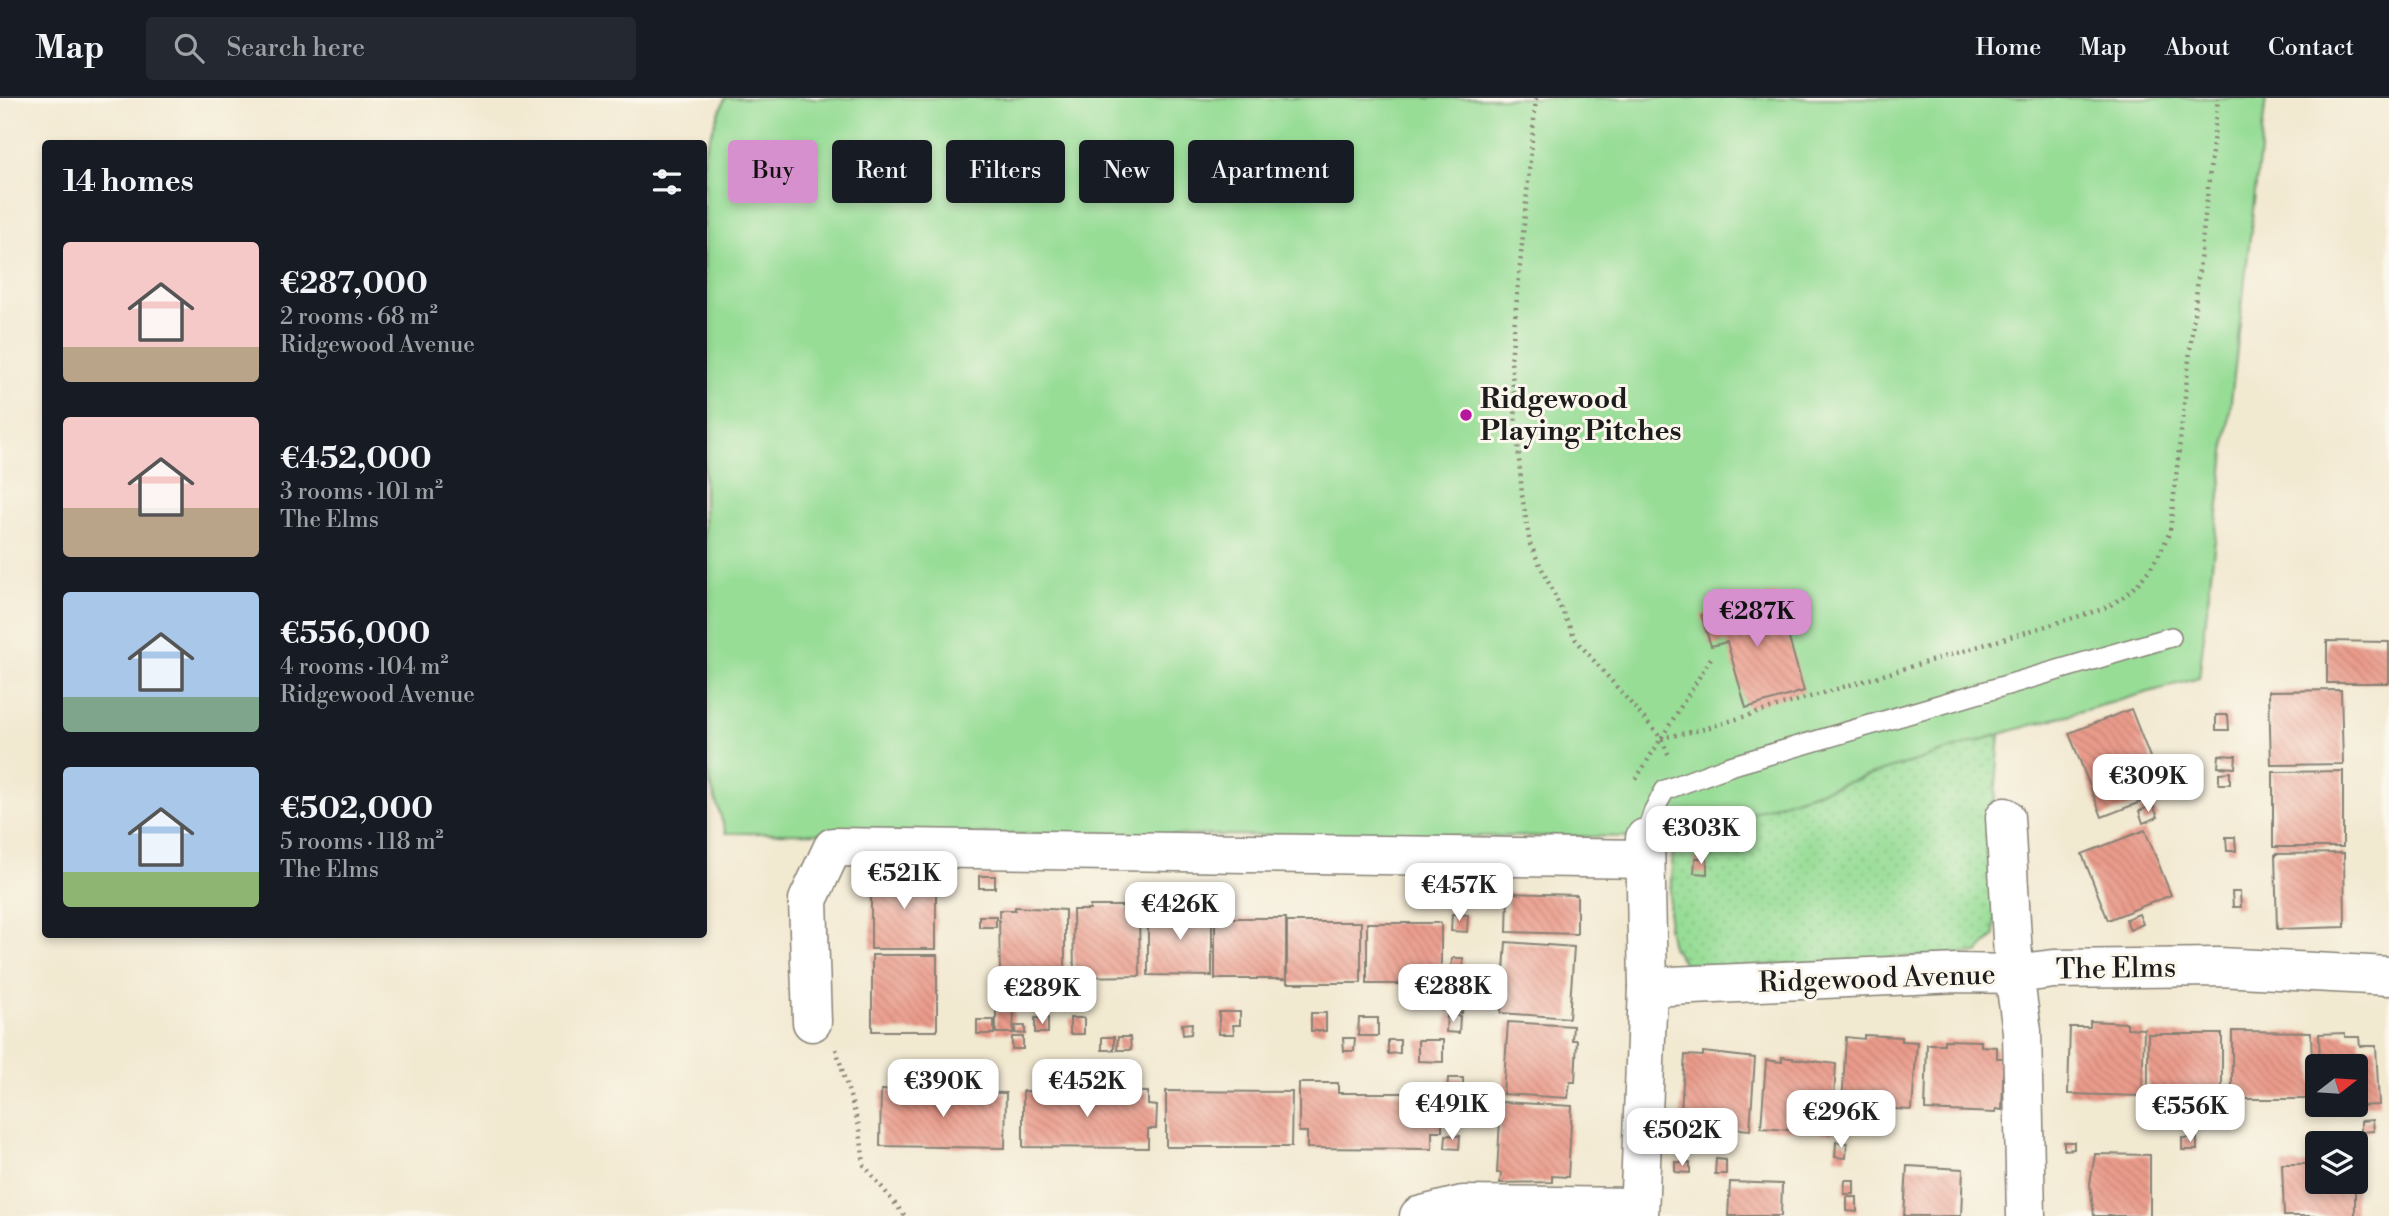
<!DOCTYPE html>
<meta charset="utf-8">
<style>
body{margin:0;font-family:"Libre Bodoni",serif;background:#242831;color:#f1f3f6;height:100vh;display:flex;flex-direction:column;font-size:26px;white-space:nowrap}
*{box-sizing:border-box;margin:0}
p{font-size:23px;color:#9ea1a6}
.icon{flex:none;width:38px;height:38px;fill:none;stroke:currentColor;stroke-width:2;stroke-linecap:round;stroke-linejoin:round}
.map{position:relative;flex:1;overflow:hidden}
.details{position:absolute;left:42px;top:42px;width:665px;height:798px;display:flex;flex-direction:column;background:#171b24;border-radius:7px;box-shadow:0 4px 10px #0003}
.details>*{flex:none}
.hud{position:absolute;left:728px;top:42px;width:665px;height:63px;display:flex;gap:14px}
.needle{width:46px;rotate:73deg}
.buttons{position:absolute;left:2305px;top:956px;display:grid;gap:14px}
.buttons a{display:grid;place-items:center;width:63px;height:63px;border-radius:7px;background:#171b24;box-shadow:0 4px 10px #0003;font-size:35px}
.price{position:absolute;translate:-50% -60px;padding:0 16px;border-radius:14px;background:#fff;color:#222;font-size:23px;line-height:46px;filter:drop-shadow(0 2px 4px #0008)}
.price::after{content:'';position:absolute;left:50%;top:42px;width:21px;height:16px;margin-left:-10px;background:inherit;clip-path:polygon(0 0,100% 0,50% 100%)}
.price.selected{background:#d690ce;color:#111}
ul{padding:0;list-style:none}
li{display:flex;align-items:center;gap:21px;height:175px;padding:0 21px}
li span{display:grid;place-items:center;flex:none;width:196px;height:140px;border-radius:7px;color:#555}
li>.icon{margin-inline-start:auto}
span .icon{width:84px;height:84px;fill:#fffc;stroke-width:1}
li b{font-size:30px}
h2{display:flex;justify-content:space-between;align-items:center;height:84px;padding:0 21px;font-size:30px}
.tag{padding:0 24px;border-radius:7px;background:#171b24;box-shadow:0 4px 10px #0003;font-size:24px;line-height:63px}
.tag.selected{background:#d690ce;color:#111}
header{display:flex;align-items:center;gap:42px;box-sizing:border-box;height:98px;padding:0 35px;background:#171b24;border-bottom:2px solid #363941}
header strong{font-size:33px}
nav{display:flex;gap:38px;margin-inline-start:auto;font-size:24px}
.search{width:490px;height:63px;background:#242831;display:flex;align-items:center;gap:18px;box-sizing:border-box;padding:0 24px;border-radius:7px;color:#9ea1a6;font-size:26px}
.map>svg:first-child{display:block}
.grass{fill:url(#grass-dots);stroke:#5a7c59;stroke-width:2}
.garden{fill:#97dd96;stroke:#5a7c59;stroke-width:2}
.building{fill:url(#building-back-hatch)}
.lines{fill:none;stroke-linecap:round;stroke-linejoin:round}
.lane-casing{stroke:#878276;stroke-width:22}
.street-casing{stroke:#878276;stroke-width:41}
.path{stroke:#878276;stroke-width:4.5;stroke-dasharray:2 5;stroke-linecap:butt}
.lane{stroke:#fff;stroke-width:19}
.street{stroke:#fff;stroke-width:38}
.poi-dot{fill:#b5179e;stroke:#fbf7ec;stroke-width:2.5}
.labels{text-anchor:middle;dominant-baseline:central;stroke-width:6;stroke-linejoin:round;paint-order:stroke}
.poi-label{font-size:28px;font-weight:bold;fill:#1c1c1c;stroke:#fbf7ec;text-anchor:start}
.street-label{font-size:28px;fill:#1c1c1c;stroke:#fbf7ec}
</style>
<header>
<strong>Map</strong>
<div class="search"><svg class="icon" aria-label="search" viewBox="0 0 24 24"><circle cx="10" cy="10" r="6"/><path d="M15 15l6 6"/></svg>Search here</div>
<nav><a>Home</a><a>Map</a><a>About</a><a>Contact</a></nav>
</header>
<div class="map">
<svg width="2389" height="1118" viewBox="0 0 2389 1118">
<defs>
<pattern id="grass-dots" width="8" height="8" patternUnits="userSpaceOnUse" patternTransform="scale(1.75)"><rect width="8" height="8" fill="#97dd96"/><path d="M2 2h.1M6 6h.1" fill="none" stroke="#82bd81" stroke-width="1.8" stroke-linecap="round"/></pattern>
<pattern id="building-back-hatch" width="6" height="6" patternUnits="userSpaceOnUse" patternTransform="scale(1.75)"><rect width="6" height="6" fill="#ea9b8b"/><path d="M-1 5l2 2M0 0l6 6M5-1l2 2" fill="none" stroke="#c88577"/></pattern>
</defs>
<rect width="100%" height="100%" fill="#fbf7ec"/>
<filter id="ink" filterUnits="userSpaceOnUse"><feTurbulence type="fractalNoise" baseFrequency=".0143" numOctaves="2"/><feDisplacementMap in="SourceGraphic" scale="14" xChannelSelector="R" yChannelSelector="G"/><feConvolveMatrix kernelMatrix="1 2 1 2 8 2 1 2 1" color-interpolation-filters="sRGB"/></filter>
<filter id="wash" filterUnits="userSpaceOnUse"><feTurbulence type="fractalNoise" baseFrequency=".00686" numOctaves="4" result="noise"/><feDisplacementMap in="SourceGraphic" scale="28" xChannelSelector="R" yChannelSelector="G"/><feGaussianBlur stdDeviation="1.57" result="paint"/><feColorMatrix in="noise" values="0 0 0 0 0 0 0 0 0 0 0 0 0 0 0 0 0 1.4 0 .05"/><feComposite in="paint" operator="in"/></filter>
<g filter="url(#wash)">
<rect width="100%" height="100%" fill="#f2e9d1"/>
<!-- grass -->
<path class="grass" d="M2000,636L1994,712L1995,837L1978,855L1719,870L1684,865L1672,849L1668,829L1674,739Z"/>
<!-- garden -->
<path class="garden" d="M725,0H2266L2199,580L2000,636L1674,739L726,735L704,666V53Z"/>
<g id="blocks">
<!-- building -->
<g class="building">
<path d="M1776,495L1804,593L1746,610L1727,544L1711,548L1701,517Z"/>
<path d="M2327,543L2389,544V585H2327Z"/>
<path d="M2341,592L2343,666L2271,667L2269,593Z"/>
<path d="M2131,611L2164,695L2102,719L2069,635Z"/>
<path d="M2216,617H2228L2229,632H2216Z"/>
<path d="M2219,657L2236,658L2235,670L2218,669Z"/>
<path d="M2343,673V749H2273V674Z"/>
<path d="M2230,674V686H2219V675Z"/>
<path d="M2153,707L2158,719L2143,725L2139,713Z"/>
<path d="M2145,732L2171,797L2108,822L2082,756Z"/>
<path d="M2226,739H2235L2236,753H2227Z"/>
<path d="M2344,755L2345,829L2277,831L2275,756Z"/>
<path d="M1695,760H1707V776L1694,775Z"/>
<rect x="871" y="775" width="65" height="76"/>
<rect x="979" y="778" width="16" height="12"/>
<path d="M2232,794H2240L2241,809H2233Z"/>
<path d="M1508,795L1577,797V836L1507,834Z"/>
<path d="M1090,808H1123V812H1139L1140,878L1074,879L1073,812H1090Z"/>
<path d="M1165,808L1212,811V878L1148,877V811H1165Z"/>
<path d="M1015,809L1065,812V879H1000L999,812H1015Z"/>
<path d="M1452,816L1468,817L1467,834L1451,833Z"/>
<path d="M2139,816L2143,826L2130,832L2126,821Z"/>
<rect x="979" y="818" width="17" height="11"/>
<rect x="1215" y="820" width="71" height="61"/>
<rect x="1287" y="824" width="74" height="61"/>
<rect x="1367" y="825" width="74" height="61"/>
<path d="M1506,844L1574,849L1569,920L1501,915Z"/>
<rect x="872" y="857" width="65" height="76"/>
<path d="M1452,860H1463V875H1451Z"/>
<path d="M1448,902L1463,903L1462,915L1447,914Z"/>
<path d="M996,913H1014L1013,935H996Z"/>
<path d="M1219,914H1240V927H1233L1234,936H1219Z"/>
<rect x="1311" y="915" width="15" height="18"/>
<path d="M1447,917L1460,918L1459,935L1446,934Z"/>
<rect x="1035" y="920" width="13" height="15"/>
<rect x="1070" y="920" width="14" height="16"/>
<path d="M1359,920H1378V938H1358Z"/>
<rect x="977" y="922" width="17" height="14"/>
<path d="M2090,923L2127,925V930L2144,931L2142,998L2068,996L2070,929H2090Z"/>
<path d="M1508,924L1573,928L1572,942H1577L1575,984H1570L1568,1000L1503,996Z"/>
<path d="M1192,925L1191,936L1183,937L1182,926Z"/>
<path d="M1015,928H1025V936L1015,935Z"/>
<path d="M2232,933L2311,934L2313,1001H2232Z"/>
<path d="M2345,935V939H2359L2360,948H2376L2379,1007L2356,1008V968H2320L2319,936Z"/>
<path d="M2148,936H2222V1004L2148,1003Z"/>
<path d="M1864,937L1902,939V943L1917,944L1912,1012L1842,1008L1846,939L1864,941Z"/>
<rect x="1012" y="939" width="11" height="12"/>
<rect x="1102" y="939" width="12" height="13"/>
<path d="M1118,939H1130L1131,952H1117Z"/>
<path d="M1343,940H1355L1354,953H1344Z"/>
<path d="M1388,942H1400V955L1388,956Z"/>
<path d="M1418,942H1443V964L1418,963Z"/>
<path d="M1944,942L1981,943V948L1997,949V960H2004L2002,1012L1996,1011L1995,1015L1925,1012L1927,946H1944Z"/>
<path d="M1703,954L1755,960L1750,1032L1680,1026L1685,957L1703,958Z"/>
<path d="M1782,959L1836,966L1832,1035L1761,1030L1766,962L1782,964Z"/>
<path d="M1448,980H1463V995H1447Z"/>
<path d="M1299,985H1338V995H1432V1003H1442V1033H1432V1051L1307,1050V1034H1299Z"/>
<path d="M881,992L1006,995L1005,1050L880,1048Z"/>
<path d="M1023,993L1148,994V1007L1157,1008L1156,1031H1148V1050L1023,1049Z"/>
<path d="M1166,993L1292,994L1291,1049H1166Z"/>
<path d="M1447,998H1461V1010L1447,1009Z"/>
<path d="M1501,1004L1572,1008L1568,1079L1552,1078V1084L1500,1085L1501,1075H1497Z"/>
<path d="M2322,1006H2345V1008L2322,1009Z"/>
<path d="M2373,1022L2374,1033L2361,1034V1023Z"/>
<path d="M1446,1037L1460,1038L1459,1051L1445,1050Z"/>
<rect x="2182" y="1040" width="15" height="12"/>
<path d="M1836,1044L1847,1045L1846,1060L1835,1059Z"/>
<path d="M2064,1044H2074V1051L2064,1052Z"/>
<path d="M2095,1056L2150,1057V1118H2094L2090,1086Z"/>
<path d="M1716,1061L1726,1062V1076H1715Z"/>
<path d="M1675,1064L1690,1065V1075L1675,1074Z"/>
<path d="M2282,1066H2317V1083H2355V1118H2284Z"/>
<path d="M1907,1068L1963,1071L1961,1118H1904Z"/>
<path d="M1845,1082H1854V1096H1844Z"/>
<path d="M1730,1084L1782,1086L1781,1118H1728Z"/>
<path d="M1847,1099H1857V1114L1847,1113Z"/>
</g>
</g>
</g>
<g filter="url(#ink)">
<use href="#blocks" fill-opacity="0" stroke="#878276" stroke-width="2"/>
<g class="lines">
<!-- lane casing -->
<g class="lane-casing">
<path id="lane" d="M1645,740L1654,712L1665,692L1730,668L2171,539"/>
</g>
<!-- street casing -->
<g class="street-casing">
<g id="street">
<path d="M2005,719L2014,876L2022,933L2026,1118"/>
<path d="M1645,740L1648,889L1958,875L2014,876L2054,871L2219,869L2389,878"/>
<path d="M812,924L808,802L833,749L1645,761"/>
<path d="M1419,1118L1463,1107L1638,1109"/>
<path d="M1639,1118L1648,889"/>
</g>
</g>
<!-- path -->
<g class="path">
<path d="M1536,0L1511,262L1522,397L1530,446L1576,542L1661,640L1670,660"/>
<path d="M1661,640L1700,632L2103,511C2137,494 2156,467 2170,433L2218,0"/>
<path d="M1636,681L1711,560"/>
<path d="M836,951L860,1032L864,1067L905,1118"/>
</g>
<!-- lane -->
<use href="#lane" class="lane"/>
<!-- street -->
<use href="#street" class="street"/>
</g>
</g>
<!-- markers -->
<circle class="poi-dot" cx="1466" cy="317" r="7"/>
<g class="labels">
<!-- poi labels -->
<g class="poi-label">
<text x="1480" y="301">Ridgewood<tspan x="1480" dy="32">Playing Pitches</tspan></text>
</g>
<!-- street labels -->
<g class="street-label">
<text transform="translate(2116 871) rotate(-1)">The Elms</text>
<text transform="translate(1877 881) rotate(-2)">Ridgewood Avenue</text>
</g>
</g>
</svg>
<div class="buttons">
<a><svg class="needle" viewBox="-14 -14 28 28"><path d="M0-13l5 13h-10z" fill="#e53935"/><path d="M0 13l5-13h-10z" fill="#9ea1a6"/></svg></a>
<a><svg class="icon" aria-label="layers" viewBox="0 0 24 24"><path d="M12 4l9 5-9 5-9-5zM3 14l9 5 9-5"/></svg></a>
</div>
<b class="price selected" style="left:1757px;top:551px">€287K</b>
<b class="price" style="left:2148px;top:716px">€309K</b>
<b class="price" style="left:1701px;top:768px">€303K</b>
<b class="price" style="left:904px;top:813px">€521K</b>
<b class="price" style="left:1459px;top:825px">€457K</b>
<b class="price" style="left:1180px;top:844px">€426K</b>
<b class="price" style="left:1453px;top:926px">€288K</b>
<b class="price" style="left:1042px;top:928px">€289K</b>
<b class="price" style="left:943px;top:1021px">€390K</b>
<b class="price" style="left:1087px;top:1021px">€452K</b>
<b class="price" style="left:1452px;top:1044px">€491K</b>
<b class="price" style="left:2190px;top:1046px">€556K</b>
<b class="price" style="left:1841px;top:1052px">€296K</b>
<b class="price" style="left:1682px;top:1070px">€502K</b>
<div class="hud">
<a class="tag selected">Buy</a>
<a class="tag">Rent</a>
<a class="tag">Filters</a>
<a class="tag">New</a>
<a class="tag">Apartment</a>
</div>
<section class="details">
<h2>14 homes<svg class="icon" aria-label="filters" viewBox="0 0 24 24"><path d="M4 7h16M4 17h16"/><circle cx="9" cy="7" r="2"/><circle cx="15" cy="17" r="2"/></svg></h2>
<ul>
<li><span style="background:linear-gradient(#f6c9c9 75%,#b9a48a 0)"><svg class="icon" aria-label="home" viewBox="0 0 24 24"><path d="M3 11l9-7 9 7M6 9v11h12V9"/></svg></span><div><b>€287,000</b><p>2 rooms · 68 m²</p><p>Ridgewood Avenue</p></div></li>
<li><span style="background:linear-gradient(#f6c9c9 65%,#b9a48a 0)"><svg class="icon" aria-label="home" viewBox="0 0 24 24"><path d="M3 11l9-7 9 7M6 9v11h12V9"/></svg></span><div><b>€452,000</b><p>3 rooms · 101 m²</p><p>The Elms</p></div></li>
<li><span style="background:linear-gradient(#a9c7e8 75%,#7fa58c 0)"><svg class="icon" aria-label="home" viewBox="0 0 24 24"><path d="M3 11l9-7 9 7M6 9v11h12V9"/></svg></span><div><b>€556,000</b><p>4 rooms · 104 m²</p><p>Ridgewood Avenue</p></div></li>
<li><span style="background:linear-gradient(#a9c7e8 75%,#8fb573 0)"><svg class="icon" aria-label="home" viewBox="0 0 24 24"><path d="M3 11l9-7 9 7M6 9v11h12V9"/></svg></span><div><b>€502,000</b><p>5 rooms · 118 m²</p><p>The Elms</p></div></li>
</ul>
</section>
</div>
